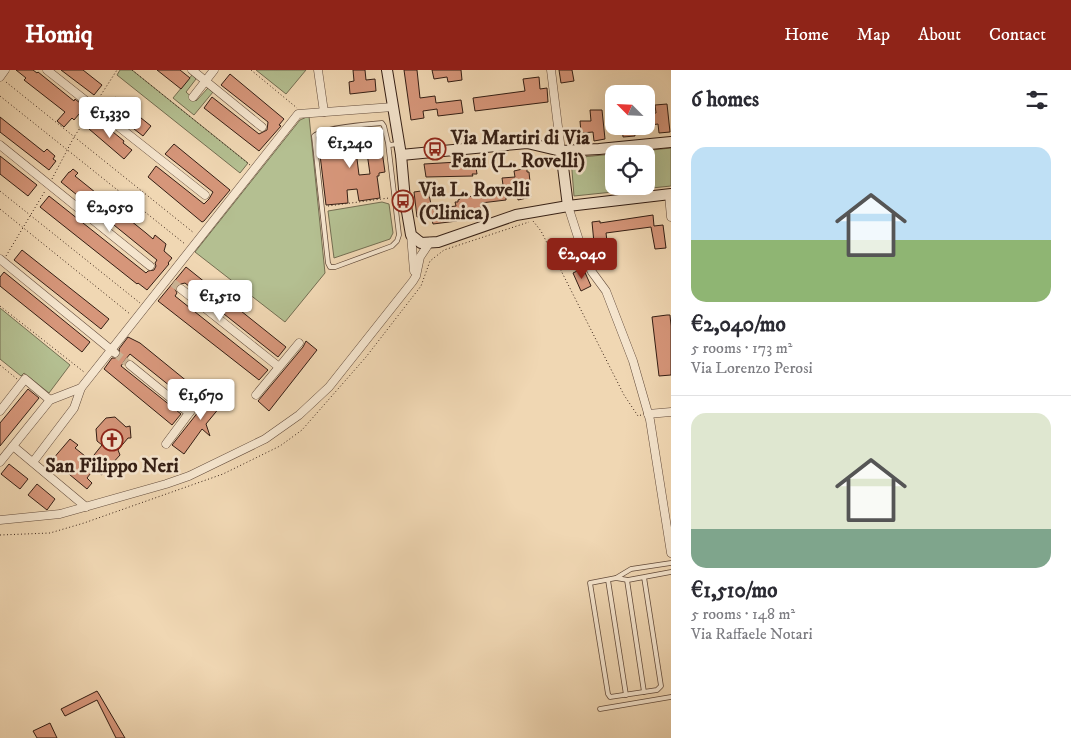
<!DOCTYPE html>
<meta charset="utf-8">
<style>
body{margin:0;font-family:"IM FELL DW Pica",serif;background:#f2f2f3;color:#2b2b33;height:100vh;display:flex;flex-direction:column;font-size:19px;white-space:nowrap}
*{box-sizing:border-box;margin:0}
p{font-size:16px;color:#7c7c81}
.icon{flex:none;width:28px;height:28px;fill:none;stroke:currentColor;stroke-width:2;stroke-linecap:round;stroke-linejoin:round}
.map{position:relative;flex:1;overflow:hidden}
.panel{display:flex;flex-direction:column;background:#fff;width:400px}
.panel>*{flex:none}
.needle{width:32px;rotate:294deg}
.controls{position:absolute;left:605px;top:15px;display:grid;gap:10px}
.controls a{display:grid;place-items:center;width:50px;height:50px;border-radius:10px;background:#fff;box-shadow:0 5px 20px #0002;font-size:25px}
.price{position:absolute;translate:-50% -42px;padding:0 11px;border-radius:5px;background:#fff;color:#222;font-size:16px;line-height:32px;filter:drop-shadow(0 1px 2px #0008)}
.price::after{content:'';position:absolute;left:50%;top:30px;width:15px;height:11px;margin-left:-8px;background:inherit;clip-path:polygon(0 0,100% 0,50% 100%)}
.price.current{background:#8f2418;color:#fff}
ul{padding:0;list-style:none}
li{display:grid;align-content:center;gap:10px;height:265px;padding:0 20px}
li+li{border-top:1px solid #e1e1e2}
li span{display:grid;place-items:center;height:155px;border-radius:15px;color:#555}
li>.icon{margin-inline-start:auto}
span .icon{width:90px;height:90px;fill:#fffc;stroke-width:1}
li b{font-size:21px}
h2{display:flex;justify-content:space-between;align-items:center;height:60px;padding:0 20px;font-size:21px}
header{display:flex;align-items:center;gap:30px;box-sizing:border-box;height:70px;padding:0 25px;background:#8f2418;color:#fff}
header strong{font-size:24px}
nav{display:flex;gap:28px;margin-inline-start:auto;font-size:18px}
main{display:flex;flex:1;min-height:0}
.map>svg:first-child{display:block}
.green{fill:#b4bf91;stroke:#746e52}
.building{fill:#d6967a;stroke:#341e14}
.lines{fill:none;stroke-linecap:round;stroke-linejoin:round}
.street-tunnel{stroke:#cab293;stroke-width:8;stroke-dasharray:8 4;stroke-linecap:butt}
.lane-casing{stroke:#634c3c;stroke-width:5.5}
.street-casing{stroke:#634c3c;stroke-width:9}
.secondary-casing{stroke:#341e14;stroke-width:12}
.path{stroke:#341e14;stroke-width:1;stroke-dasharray:1 2.5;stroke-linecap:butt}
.lane{stroke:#f5e5ce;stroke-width:4}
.street{stroke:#f5e5ce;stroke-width:8}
.secondary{stroke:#f5e5ce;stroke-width:10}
.labels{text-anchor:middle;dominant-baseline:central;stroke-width:5;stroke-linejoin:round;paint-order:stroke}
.poi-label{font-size:20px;font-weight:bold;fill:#341e14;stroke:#f5e5ce;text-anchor:start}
</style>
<header>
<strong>Homiq</strong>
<nav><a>Home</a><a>Map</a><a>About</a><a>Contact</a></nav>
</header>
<main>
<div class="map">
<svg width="671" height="668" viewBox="0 0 671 668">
<rect width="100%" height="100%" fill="#f0d7b3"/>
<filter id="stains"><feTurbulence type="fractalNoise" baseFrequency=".004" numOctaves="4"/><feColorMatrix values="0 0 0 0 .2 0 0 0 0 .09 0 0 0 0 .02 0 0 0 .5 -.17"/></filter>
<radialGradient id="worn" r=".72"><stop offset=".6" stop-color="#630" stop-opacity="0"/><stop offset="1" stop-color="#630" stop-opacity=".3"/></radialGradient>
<!-- green -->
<g class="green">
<path d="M120,0H132L248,93L240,103L117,5Z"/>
<path d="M256,0H306L286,24Z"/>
<path d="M192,5L196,9L186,22L196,31L208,18L213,22L194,45L173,28Z"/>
<path d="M309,46L325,203L285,252L195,182L300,50Z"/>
<path d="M671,78V116L574,126L571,88L614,84V116H646V84H614Z"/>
<path d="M382,132L389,134L393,163L390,169L334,188L328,141Z"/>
<path d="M0,238L70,295L49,323L24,303L21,306L0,289Z"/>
</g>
<!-- building -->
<g class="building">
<path d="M16,0H33L37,3L38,2L74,31L75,29L85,37L74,50L72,48L64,57L57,51L65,42L24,10L26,8Z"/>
<path d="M61,0H83L102,15L94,25Z"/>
<path d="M157,0H180L190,8L181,19Z"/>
<path d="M353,0H365L366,10L375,9L376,21L350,24L349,12L354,11Z"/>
<path d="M404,0H417L420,28L435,26L436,33L461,30L463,43L438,46L437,39L423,41L424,48L411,50Z"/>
<path d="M432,0H461L462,10L448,12L447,7L434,9Z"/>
<path d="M559,0H572L574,11L561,13Z"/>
<path d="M230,4L284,49L279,55L281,56L259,81L204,38L212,27L259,64L267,60L268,52L221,15Z"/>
<path d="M539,7L540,19L547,18L548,32L475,41L473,28L525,21L523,9Z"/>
<path d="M115,27L151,56L143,66L106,37Z"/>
<path d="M667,34L670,62L659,63L658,54L651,55L650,44L656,43L655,35Z"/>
<path d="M590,40H602L605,69L594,71L593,62L581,63L580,51H591Z"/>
<path d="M0,47L44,82L47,79L55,86L53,89L56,91L49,100L0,62Z"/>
<path d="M97,49L124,71L123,73L132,80L124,89L89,59Z"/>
<path d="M622,56H634L635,66L623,67Z"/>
<path d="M379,60L385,102L379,103V106H377L380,128L359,131L357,119L347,120L348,133L326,135L318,68L326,65V67L339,65L341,75L355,73L359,105L370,104L364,62Z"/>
<path d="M174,74L230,120L204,151L202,152L148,107L156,96L204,134L209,129L213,122L165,84Z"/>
<path d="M0,86L37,115L28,126L0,104Z"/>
<path d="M475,91L477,104H472L473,106L426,107L424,94Z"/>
<path d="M527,98V102H529L530,112H529L531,127L518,130L517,122L506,123V130L481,133V141L457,144V151L433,154L431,146L417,147L414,122L428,120L432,139L456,136L455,132H458V130L460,129V128L480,125L479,120L485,119L484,117L503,115L502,108L515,107L514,101Z"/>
<path d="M73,99L78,103L75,106L146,163L153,169L155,165L166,174L164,181L172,188L168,193L169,194L147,220L138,213L137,214L40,137L49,126L146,203L148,201L154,200L156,196L155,193L157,190L61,112L69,102H70Z"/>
<path d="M653,145L654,156L663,155L666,178L655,179L651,157L606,163L608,180H612L614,190L600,192L599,184L597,185L596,173H594L592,152L600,151V153Z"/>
<path d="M22,180L109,249L101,259L14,190Z"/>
<path d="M186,197L286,277L278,287L185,213L177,215L175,219L177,223L175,226L268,300L259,310L158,231Z"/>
<path d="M583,198L591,216L581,221L573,203Z"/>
<path d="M4,202L90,272L82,282L0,216V207Z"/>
<path d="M667,245H670L671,256V305L659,306L652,247Z"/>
<path d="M128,267L140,273L199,321L190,332L130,284L125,290L121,296L181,344L172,355L104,299L112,288H117L120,286L119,279Z"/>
<path d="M306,271L317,280L269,341L258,331L303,277Z"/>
<path d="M218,317L229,326L206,354L210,366L202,359L184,384L172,375Z"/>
<path d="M28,319L39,328L0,376V353Z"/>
<path d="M115,347L126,357L130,356L131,368H128L118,380L120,385L102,405L94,399L87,408L92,413L87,419L52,390L70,369L78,375L75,378L90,390L102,375L97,371L96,359L106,348Z"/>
<path d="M9,394L28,409L20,419L1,404Z"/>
<path d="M37,414L55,429L47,440L28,425Z"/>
<path d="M97,621L99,624L125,668H116L97,630L65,646L61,639Z"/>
<path d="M50,653L57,668H37L33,661Z"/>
</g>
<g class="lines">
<!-- street-tunnel -->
<g class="street-tunnel">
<path d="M173,213L181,219"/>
<path d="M115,283L130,295"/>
</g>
<!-- lane casing -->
<g class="lane-casing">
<g id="lane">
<path d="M388,73L399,165L397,171L392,176L335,197H330L328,193L314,66C322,58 368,54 382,53L384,56L388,73L390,75L397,74"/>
<path d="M644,507L661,616L657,620L610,627L608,624L590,513L616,508L628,510L671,502"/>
<path d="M616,508L631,499L671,493"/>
<path d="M608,510L626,625"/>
<path d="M627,510L644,622"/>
<path d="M600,639L671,627"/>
</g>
</g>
<!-- street casing -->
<g class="street-casing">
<g id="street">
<path d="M47,0L205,125"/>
<path d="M192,0L262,57"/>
<path d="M318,0L324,42"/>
<path d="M551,0L561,81"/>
<path d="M0,7L5,0"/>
<path d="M193,27L214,0"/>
<path d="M0,75L150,196"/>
<path d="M669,125L671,147"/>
<path d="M568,136L584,186L592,202L606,221L633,291L650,350L671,483"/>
<path d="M411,165L414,201"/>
<path d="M0,189L115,283"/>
<path d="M181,219L279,297"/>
<path d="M130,295L189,343"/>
<path d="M256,325L299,273"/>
<path d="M0,341L25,309L50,330"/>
<path d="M648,344L671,342"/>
<path d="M166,374L210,315"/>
<path d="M13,376L86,437"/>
<path d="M0,392L50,330L81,318L298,44L393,37"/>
<path d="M33,392L74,338L81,318"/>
<path d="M0,450L60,444L166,414L189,406L265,369L299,345L329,317L413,211L416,206L420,187L430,172"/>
</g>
</g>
<!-- secondary casing -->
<g class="secondary-casing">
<g id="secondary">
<path d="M387,0L401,85L405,130L411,165L421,173L438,172L516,145L568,136L671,124"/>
<path d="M561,81L568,136"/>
<path d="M401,85L527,73L561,81L599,79L671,72"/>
</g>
</g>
<!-- path -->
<g class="path">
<path d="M132,0L250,95"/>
<path d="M251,0L297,38"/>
<path d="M6,12L194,163"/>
<path d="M0,26L185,174"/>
<path d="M97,31L117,0"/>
<path d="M52,109L74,67L90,43"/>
<path d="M0,121L140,233"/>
<path d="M328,136L389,128"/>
<path d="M0,139L130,244"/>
<path d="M533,151L541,161L624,325L638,346L641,345"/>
<path d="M6,186L45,121"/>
<path d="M0,236L84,302"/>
<path d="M0,295L17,309"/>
<path d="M0,465L50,463L84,453L223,404L280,376L302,360L366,287L421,216L430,191L444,180L529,152"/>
</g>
<!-- lane -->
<use href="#lane" class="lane"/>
<!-- street -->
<use href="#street" class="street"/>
<!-- secondary -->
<use href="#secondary" class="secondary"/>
</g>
<!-- icons -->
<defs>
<g id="bus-ring" transform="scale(1.125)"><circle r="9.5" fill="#f5e5ce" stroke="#8f2418" stroke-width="1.5"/><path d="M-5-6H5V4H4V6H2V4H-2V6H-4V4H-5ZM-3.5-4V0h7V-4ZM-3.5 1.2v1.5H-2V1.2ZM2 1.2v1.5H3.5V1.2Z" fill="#8f2418"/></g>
<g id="church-ring" transform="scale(1.125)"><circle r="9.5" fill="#f5e5ce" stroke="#8f2418" stroke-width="1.5"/><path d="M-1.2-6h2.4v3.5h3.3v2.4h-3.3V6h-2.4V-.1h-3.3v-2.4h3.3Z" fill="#8f2418"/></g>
</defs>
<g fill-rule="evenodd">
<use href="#bus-ring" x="435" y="79"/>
<use href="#bus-ring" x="403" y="131"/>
<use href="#church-ring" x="112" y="370"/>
</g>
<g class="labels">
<!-- poi labels -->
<g class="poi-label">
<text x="451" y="68">Via Martiri di Via<tspan x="451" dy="23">Fani (L. Rovelli)</tspan></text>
<text x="419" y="120">Via L. Rovelli<tspan x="419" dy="23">(Clinica)</tspan></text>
<text x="112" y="396" text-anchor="middle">San Filippo Neri</text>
</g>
</g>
<rect width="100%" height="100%" filter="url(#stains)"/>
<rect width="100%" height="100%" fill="url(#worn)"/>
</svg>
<div class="controls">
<a><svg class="needle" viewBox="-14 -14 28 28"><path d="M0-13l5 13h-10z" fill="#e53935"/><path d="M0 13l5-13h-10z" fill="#7c7c81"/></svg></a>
<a><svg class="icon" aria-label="locate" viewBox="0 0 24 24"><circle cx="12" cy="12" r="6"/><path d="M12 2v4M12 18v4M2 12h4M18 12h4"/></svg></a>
</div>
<b class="price" style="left:110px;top:69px">€1,330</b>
<b class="price" style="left:350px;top:99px">€1,240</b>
<b class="price" style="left:110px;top:163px">€2,050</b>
<b class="price current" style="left:582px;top:210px">€2,040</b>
<b class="price" style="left:220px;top:252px">€1,510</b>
<b class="price" style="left:201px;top:351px">€1,670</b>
</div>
<section class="panel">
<h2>6 homes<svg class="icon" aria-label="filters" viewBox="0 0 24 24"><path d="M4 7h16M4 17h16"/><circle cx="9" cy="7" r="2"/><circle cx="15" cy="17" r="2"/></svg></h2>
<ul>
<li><span style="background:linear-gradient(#bfe0f5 60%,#8fb573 0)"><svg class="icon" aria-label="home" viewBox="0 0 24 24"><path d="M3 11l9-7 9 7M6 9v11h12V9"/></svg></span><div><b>€2,040/mo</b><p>5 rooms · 173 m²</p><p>Via Lorenzo Perosi</p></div></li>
<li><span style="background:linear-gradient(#dfe7d0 75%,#7fa58c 0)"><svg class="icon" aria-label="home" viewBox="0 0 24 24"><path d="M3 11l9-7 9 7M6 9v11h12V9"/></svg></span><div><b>€1,510/mo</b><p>5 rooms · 148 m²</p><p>Via Raffaele Notari</p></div></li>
</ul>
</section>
</main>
